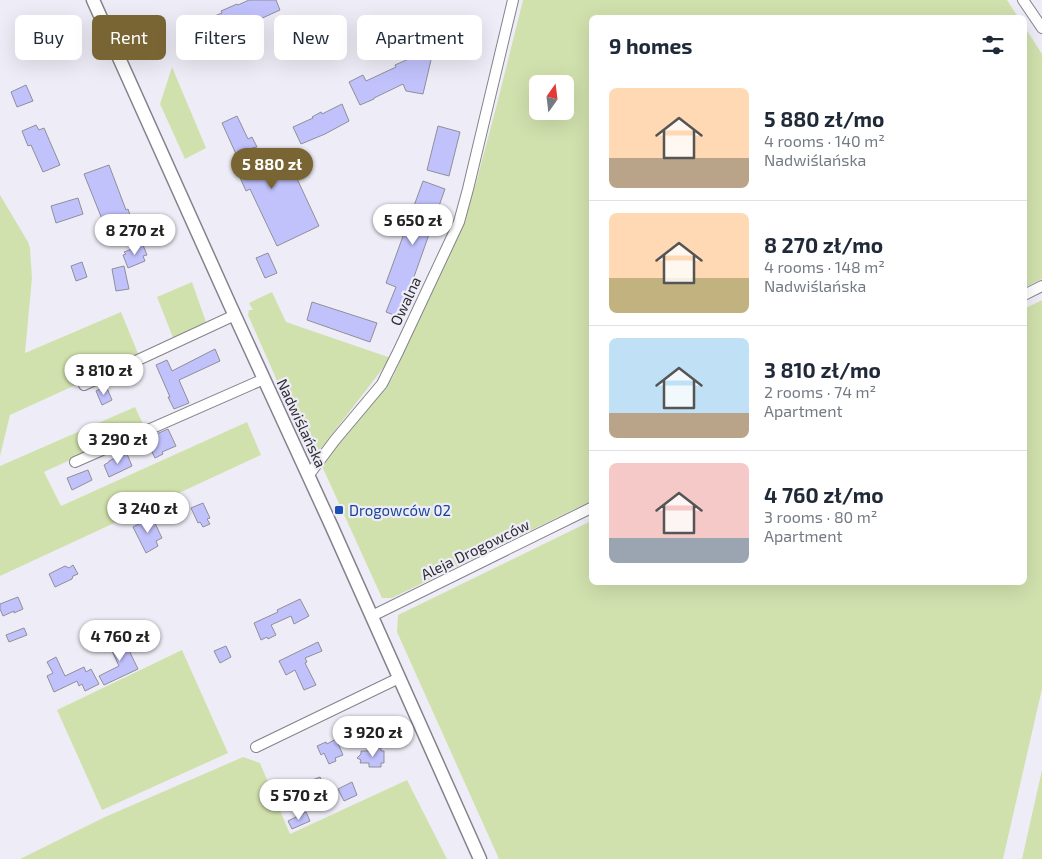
<!DOCTYPE html>
<meta charset="utf-8">
<style>
body{margin:0;font-family:"Exo 2",sans-serif;background:#f2f2f3;color:#1f2937;height:100vh;display:flex;flex-direction:column;font-size:19px;white-space:nowrap}
*{box-sizing:border-box;margin:0}
p{font-size:16px;color:#747a83}
.icon{flex:none;width:28px;height:28px;fill:none;stroke:currentColor;stroke-width:2;stroke-linecap:round;stroke-linejoin:round}
.map{position:relative;flex:1;overflow:hidden}
.sheet{position:absolute;left:589px;top:15px;width:438px;height:570px;display:flex;flex-direction:column;background:#fff;border-radius:8px;box-shadow:0 5px 20px #0002}
.sheet>*{flex:none}
.hud{position:absolute;left:15px;top:15px;width:475px;height:45px;display:flex;gap:10px}
.needle{width:32px;rotate:14deg}
.tools{position:absolute;left:529px;top:75px;display:grid;gap:10px}
.tools a{display:grid;place-items:center;width:45px;height:45px;border-radius:8px;background:#fff;box-shadow:0 5px 20px #0002;font-size:25px}
.price{position:absolute;translate:-50% -42px;padding:0 11px;border-radius:18px;background:#fff;color:#222;font-size:16px;line-height:32px;filter:drop-shadow(0 1px 2px #0008)}
.price::after{content:'';position:absolute;left:50%;top:30px;width:15px;height:11px;margin-left:-8px;background:inherit;clip-path:polygon(0 0,100% 0,50% 100%)}
.price.selected{background:#786533;color:#fff}
ul{padding:0;list-style:none}
li{display:flex;align-items:center;gap:15px;height:125px;padding:0 20px}
li+li{border-top:1px solid #e0e1e3}
li span{display:grid;place-items:center;flex:none;width:140px;height:100px;border-radius:8px;color:#555}
li>.icon{margin-inline-start:auto}
span .icon{width:60px;height:60px;fill:#fffc;stroke-width:1}
li b{font-size:21px}
h2{display:flex;justify-content:space-between;align-items:center;height:60px;padding:0 20px;font-size:21px}
.pill{padding:0 18px;border-radius:8px;background:#fff;box-shadow:0 5px 20px #0002;font-size:18px;line-height:45px}
.pill.selected{background:#786533;color:#fff}
.map>svg:first-child{display:block}
.green{fill:#d1e1ad;fill-rule:evenodd}
.building{fill:#c1c2fc;stroke:#8f8f98}
.lines{fill:none;stroke-linecap:round;stroke-linejoin:round}
.minor-casing{stroke:#84838c;stroke-width:12}
.major-casing{stroke:#84838c;stroke-width:15}
.minor{stroke:#fff;stroke-width:10}
.major{stroke:#fff;stroke-width:12}
.transit-dot{fill:#1a4fb4;stroke:#eeedf7;stroke-width:2}
.labels{text-anchor:middle;dominant-baseline:central;stroke-width:4.5;stroke-linejoin:round;paint-order:stroke}
.street-label{font-size:15px;fill:#2e2d31;stroke:#eeedf7}
.transit-label{font-size:15px;fill:#164399;stroke:#eeedf7;text-anchor:start}
</style>
<div class="map">
<svg width="1042" height="859" viewBox="0 0 1042 859">
<rect width="100%" height="100%" fill="#eeedf7"/>
<!-- green -->
<g class="green">
<path d="M523,0H1007L1018,17L591,18V501L392,598H382L321,464L393,377L434,284L443,268L458,233L476,183L497,104ZM538,84H565V111H538Z"/>
<path d="M1024,26L1042,54V279L1024,288Z"/>
<path d="M172,67L206,148L185,159L160,104Z"/>
<path d="M0,195L28,242L30,248L32,278L25,353L121,312L139,356L10,415L0,456Z"/>
<path d="M192,282L207,325L174,340L157,297Z"/>
<path d="M272,292L286,322L391,358L312,460L248,315L249,310H253L249,303Z"/>
<path d="M1042,300V689L1003,859H499L397,632L398,615L591,521V582H1024V309Z"/>
<path d="M135,407L144,426L44,472L61,506L247,422L261,455L0,576V466Z"/>
<path d="M182,650L228,753L102,810L57,710Z"/>
<path d="M243,757L260,763L290,834L407,780L447,859H20L105,817Z"/>
<path d="M1042,770V859H1022Z"/>
</g>
<!-- building -->
<g class="building">
<path d="M249,0H276L280,10L247,25V27L232,34L231,33L211,42L202,21L222,13L221,11L237,4L238,5Z"/>
<path d="M432,37L435,43L423,94L406,91L403,84L374,98V99L360,105L349,82L363,75L366,81L396,67L395,65L411,58L407,49Z"/>
<path d="M26,85L33,101L17,107L11,92Z"/>
<path d="M342,104L349,121L325,134L301,144L293,127L313,118L312,117L321,112L322,114Z"/>
<path d="M237,116L248,139L252,137L257,147L252,148L267,180L292,168L319,226L277,246L250,189L246,191L238,173L243,171L234,154H236L222,123Z"/>
<path d="M36,125L39,130L44,128L60,165L43,172L31,145L28,146L22,131Z"/>
<path d="M438,126L460,132L449,176L427,170Z"/>
<path d="M109,165L126,210L128,209L130,215H132L135,223L109,232L104,218L102,219L84,174Z"/>
<path d="M423,181L445,189L409,291L412,292L402,318L386,312L396,287L386,283Z"/>
<path d="M78,198L83,214L56,223L51,206Z"/>
<path d="M143,245L147,255L143,256L145,261L128,268L123,255L126,254L124,252Z"/>
<path d="M268,253L277,273L265,278L256,258Z"/>
<path d="M82,262L87,277L76,281L71,266Z"/>
<path d="M124,266L129,289L116,291L112,269Z"/>
<path d="M312,302L377,323L370,342L307,320Z"/>
<path d="M215,349L220,361L179,380L189,403L174,409L168,397H170L156,365L167,360L172,371Z"/>
<path d="M106,386L112,400L102,405L96,391Z"/>
<path d="M168,429L176,446L162,452L163,454L155,458L150,448L156,446L152,436Z"/>
<path d="M127,454L132,466L109,477L104,465L109,462V461L121,455V457Z"/>
<path d="M88,470L92,480L72,490L67,478Z"/>
<path d="M203,503L210,518L207,519L210,524L203,527L200,522L198,523L191,508Z"/>
<path d="M152,517L162,538L156,541L158,546L146,553L133,527Z"/>
<path d="M73,565L78,574L73,576L72,579L55,587L49,574L65,566L69,568Z"/>
<path d="M18,597L23,609L14,613V611L3,616L0,609V604Z"/>
<path d="M300,599L309,616L294,624L291,616L271,625L276,635L268,639L267,637L261,640L254,623L278,612L277,610Z"/>
<path d="M24,628L27,635L9,642L6,635Z"/>
<path d="M122,636L138,669L104,685L99,676L119,666L108,642Z"/>
<path d="M318,642L322,651L305,658L307,662L305,663L316,685L304,690L295,670L286,675L279,661Z"/>
<path d="M226,646L231,657L220,663L214,651Z"/>
<path d="M56,657L65,676L84,667L86,672L91,669L99,684L85,691L82,684L79,686L77,681L54,692L47,676L53,673L47,662Z"/>
<path d="M336,739L343,755L335,758L336,761L329,764L324,753L321,755L317,746L326,742L327,744Z"/>
<path d="M372,748H381V751H384V763H381V767H369V763H360L361,760L357,758L361,754V751H372Z"/>
<path d="M320,777L329,796L312,803L305,788L309,786L307,782Z"/>
<path d="M352,782L357,795L344,801L338,789Z"/>
<path d="M306,812L310,821L292,829L288,821Z"/>
</g>
<g class="lines">
<!-- minor casing -->
<g class="minor-casing">
<g id="minor">
<path d="M1023,0L1042,28"/>
<path d="M1024,295L1042,286"/>
<path d="M84,385L235,315"/>
<path d="M75,462L264,379"/>
<path d="M308,476L335,440L382,384L398,352L459,222L468,189L513,0"/>
<path d="M372,616L591,508"/>
<path d="M256,747L399,678"/>
</g>
</g>
<!-- major casing -->
<g class="major-casing">
<path id="major" d="M93,0L230,305L331,525L480,859"/>
</g>
<!-- minor -->
<use href="#minor" class="minor"/>
<!-- major -->
<use href="#major" class="major"/>
</g>
<!-- markers -->
<rect class="transit-dot" x="334" y="505" width="10" height="10" rx="2.5"/>
<g class="labels">
<!-- street labels -->
<g class="street-label">
<text transform="translate(405 301) rotate(-65)">Owalna</text>
<text transform="translate(302 423) rotate(65)">Nadwiślańska</text>
<text transform="translate(475 549) rotate(-26)">Aleja Drogowców</text>
</g>
<!-- transit labels -->
<g class="transit-label">
<text x="349" y="510">Drogowców 02</text>
</g>
</g>
</svg>
<div class="tools">
<a><svg class="needle" viewBox="-14 -14 28 28"><path d="M0-13l5 13h-10z" fill="#e53935"/><path d="M0 13l5-13h-10z" fill="#747a83"/></svg></a>
</div>
<b class="price selected" style="left:272px;top:190px">5 880 zł</b>
<b class="price" style="left:413px;top:246px">5 650 zł</b>
<b class="price" style="left:135px;top:256px">8 270 zł</b>
<b class="price" style="left:104px;top:396px">3 810 zł</b>
<b class="price" style="left:118px;top:465px">3 290 zł</b>
<b class="price" style="left:148px;top:534px">3 240 zł</b>
<b class="price" style="left:120px;top:662px">4 760 zł</b>
<b class="price" style="left:373px;top:758px">3 920 zł</b>
<b class="price" style="left:299px;top:821px">5 570 zł</b>
<div class="hud">
<a class="pill">Buy</a>
<a class="pill selected">Rent</a>
<a class="pill">Filters</a>
<a class="pill">New</a>
<a class="pill">Apartment</a>
</div>
<section class="sheet">
<h2>9 homes<svg class="icon" aria-label="filters" viewBox="0 0 24 24"><path d="M4 7h16M4 17h16"/><circle cx="9" cy="7" r="2"/><circle cx="15" cy="17" r="2"/></svg></h2>
<ul>
<li><span style="background:linear-gradient(#ffd9b3 70%,#b9a48a 0)"><svg class="icon" aria-label="home" viewBox="0 0 24 24"><path d="M3 11l9-7 9 7M6 9v11h12V9"/></svg></span><div><b>5 880 zł/mo</b><p>4 rooms · 140 m²</p><p>Nadwiślańska</p></div></li>
<li><span style="background:linear-gradient(#ffd9b3 65%,#c2b280 0)"><svg class="icon" aria-label="home" viewBox="0 0 24 24"><path d="M3 11l9-7 9 7M6 9v11h12V9"/></svg></span><div><b>8 270 zł/mo</b><p>4 rooms · 148 m²</p><p>Nadwiślańska</p></div></li>
<li><span style="background:linear-gradient(#bfe0f5 75%,#b9a48a 0)"><svg class="icon" aria-label="home" viewBox="0 0 24 24"><path d="M3 11l9-7 9 7M6 9v11h12V9"/></svg></span><div><b>3 810 zł/mo</b><p>2 rooms · 74 m²</p><p>Apartment</p></div></li>
<li><span style="background:linear-gradient(#f6c9c9 75%,#9aa5b1 0)"><svg class="icon" aria-label="home" viewBox="0 0 24 24"><path d="M3 11l9-7 9 7M6 9v11h12V9"/></svg></span><div><b>4 760 zł/mo</b><p>3 rooms · 80 m²</p><p>Apartment</p></div></li>
</ul>
</section>
</div>
